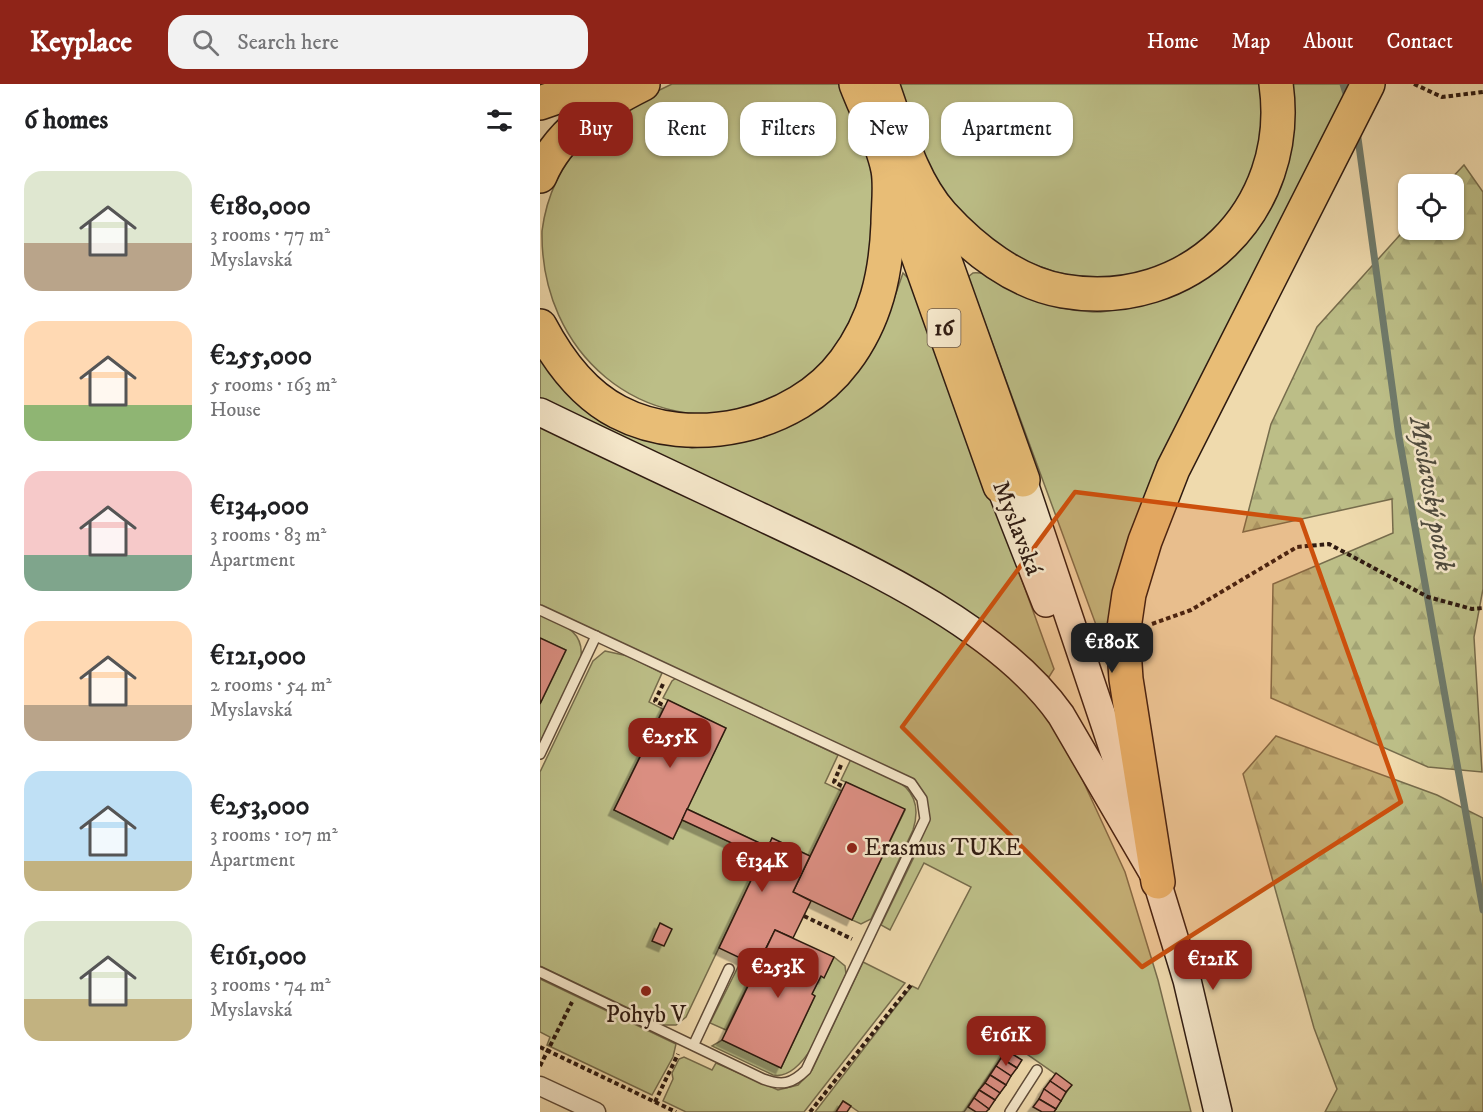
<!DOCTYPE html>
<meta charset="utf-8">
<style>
body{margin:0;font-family:"IM FELL DW Pica",serif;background:#f2f2f2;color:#202124;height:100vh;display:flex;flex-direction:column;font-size:22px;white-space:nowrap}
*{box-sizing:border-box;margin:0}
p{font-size:20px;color:#757577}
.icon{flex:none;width:33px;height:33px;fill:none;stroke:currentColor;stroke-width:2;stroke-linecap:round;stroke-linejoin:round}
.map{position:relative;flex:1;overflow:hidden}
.side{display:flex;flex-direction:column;background:#fff;width:540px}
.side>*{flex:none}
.guide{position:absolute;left:18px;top:18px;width:570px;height:54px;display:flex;gap:12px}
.fabs{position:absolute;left:858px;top:90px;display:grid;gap:12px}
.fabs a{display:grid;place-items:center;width:66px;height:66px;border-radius:12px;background:#fff;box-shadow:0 2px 4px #0004;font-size:30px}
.price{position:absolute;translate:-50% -51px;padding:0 14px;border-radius:12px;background:#8f2418;color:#fff;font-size:20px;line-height:39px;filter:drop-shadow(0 2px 3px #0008)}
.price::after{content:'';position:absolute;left:50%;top:36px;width:18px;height:14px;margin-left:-9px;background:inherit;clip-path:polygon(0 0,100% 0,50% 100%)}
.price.active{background:#222;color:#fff}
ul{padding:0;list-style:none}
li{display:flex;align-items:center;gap:18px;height:150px;padding:0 24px}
li span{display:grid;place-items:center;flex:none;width:168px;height:120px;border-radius:18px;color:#555}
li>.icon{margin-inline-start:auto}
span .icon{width:72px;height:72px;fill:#fffc;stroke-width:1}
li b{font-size:26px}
h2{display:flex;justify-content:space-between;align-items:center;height:72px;padding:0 24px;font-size:26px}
.pill{padding:0 21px;border-radius:18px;background:#fff;box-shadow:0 2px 4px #0004;font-size:21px;line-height:54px}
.pill.active{background:#8f2418;color:#fff}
header{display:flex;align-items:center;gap:36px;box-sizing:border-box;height:84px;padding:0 30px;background:#8f2418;color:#fff}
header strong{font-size:28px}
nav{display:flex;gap:33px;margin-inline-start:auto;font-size:21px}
.search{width:420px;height:54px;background:#f2f2f2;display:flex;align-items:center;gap:15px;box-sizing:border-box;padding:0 21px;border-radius:18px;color:#757577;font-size:22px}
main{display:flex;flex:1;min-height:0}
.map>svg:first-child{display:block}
.grass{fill:#bcbe87;stroke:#766c4c;stroke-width:1.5}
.forest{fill:url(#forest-firs);stroke:#766c4c;stroke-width:1.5}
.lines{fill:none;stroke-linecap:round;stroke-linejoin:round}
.stream{stroke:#6f7b6c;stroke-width:7}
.building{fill:#da8e81;stroke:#2f1b11;stroke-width:1.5;filter:url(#shadow)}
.lane-casing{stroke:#5f4b38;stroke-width:12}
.street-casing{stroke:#5f4b38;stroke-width:21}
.secondary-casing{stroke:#2f1b11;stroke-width:30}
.highway-casing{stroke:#2f1b11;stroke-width:36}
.path{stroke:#2f1b11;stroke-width:4;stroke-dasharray:4.5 3;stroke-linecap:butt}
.lane{stroke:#f5e7ca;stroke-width:9}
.street{stroke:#f5e7ca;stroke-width:18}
.secondary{stroke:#f5e7ca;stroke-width:27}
.highway{stroke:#e8bd76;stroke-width:33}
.marked{fill:#cc500d;fill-opacity:0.2;stroke:#cc500d;stroke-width:4.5;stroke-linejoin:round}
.poi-dot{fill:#8f2418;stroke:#f5e7ca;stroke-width:2}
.labels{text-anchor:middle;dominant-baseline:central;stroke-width:5;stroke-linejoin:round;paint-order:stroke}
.shield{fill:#f5e7ca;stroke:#6a5848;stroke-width:1.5}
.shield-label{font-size:22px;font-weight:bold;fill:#2f1b11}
.street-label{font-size:24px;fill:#2f1b11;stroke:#f5e7ca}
.poi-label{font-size:24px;fill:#2f1b11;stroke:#f5e7ca;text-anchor:start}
.water-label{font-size:26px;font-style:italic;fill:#4f4b3e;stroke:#f5e7ca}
</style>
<header>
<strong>Keyplace</strong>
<div class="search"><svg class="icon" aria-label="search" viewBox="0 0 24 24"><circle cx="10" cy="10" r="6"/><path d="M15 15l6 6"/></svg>Search here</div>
<nav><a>Home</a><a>Map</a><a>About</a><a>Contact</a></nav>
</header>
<main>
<section class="side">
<h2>6 homes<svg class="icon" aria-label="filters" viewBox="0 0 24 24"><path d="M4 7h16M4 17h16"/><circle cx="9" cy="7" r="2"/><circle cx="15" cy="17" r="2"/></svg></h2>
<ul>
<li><span style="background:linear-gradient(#dfe7d0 60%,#b9a48a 0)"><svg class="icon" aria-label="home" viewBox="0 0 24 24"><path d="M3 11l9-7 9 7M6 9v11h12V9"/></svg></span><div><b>€180,000</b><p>3 rooms · 77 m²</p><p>Myslavská</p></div></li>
<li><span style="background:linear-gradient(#ffd9b3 70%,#8fb573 0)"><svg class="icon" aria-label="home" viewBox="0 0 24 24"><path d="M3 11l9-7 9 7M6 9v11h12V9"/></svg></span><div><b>€255,000</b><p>5 rooms · 163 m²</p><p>House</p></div></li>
<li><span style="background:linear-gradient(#f6c9c9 70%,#7fa58c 0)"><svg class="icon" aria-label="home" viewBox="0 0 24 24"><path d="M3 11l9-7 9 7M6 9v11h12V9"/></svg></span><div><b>€134,000</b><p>3 rooms · 83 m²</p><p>Apartment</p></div></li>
<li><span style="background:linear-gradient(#ffd9b3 70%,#b9a48a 0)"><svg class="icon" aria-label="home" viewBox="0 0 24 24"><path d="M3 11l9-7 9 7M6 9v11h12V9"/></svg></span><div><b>€121,000</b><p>2 rooms · 54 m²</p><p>Myslavská</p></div></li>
<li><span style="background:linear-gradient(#bfe0f5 75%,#c2b280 0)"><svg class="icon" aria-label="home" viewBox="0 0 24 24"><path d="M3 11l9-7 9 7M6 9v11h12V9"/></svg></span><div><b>€253,000</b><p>3 rooms · 107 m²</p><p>Apartment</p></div></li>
<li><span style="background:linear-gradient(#dfe7d0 65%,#c2b280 0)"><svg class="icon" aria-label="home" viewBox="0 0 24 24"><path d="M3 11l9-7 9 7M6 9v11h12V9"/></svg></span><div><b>€161,000</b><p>3 rooms · 74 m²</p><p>Myslavská</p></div></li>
</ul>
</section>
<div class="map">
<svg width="943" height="1028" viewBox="0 0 943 1028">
<defs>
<pattern id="forest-firs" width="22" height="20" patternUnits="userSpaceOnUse" patternTransform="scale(1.5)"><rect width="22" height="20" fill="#bcbe87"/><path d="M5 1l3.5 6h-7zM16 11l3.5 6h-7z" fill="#a2a374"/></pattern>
<filter id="shadow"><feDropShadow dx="-5.5" dy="5.5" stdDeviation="0" flood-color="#0004"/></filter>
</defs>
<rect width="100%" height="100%" fill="#efdaad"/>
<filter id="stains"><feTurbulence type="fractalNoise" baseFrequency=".00333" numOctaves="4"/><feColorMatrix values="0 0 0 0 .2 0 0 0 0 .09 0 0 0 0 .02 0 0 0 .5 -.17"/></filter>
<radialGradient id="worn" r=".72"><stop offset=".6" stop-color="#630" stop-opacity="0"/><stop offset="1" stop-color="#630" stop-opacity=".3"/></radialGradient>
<!-- grass -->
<g class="grass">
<path d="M132,0H300C311,31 327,63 334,96C342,127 333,161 326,191C313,244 293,279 245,308C237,313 227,322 217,324C102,355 0,270 2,147C12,69 65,31 132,0Z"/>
<path d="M355,0H721C723,36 724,74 705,107C641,218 508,219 424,132C415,122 402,113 395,102C390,94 387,82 384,72C374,48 365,24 355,0Z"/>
<path d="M752,0H810L568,548L559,549L428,193L433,189C452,187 474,206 491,214C509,222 533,227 553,228C566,229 581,224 594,222C680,203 740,143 752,54C754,36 756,19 752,0Z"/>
<path d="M363,189L369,195L411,300L514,585L509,593L0,316V272L111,355L152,364L221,354L254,340L288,317L324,278L346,238Z"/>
<path d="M0,339L344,504L431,560L501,619L538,686L585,788L618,896L651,1028H514L531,1001L471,959L424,1028H319L303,1017L296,1028H275L372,902L378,905L431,803L384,779L350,846L341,841L374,773L382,745L377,706L0,525Z"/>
<path d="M0,530C21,540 44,546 41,573L0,659V620L26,566L0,554Z"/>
<path d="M65,567L88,572L122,589L109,618L123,625L74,726L133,755L142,736L222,773L146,933L136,941H124L0,882V688L53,577Z"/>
<path d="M136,594L298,671L285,699L302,707L270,772L232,754L228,763L147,725L186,644L123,614L132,597Z"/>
<path d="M311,675C345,691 388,699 373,746L331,835L321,840L312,836L365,726L301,696Z"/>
<path d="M294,873L305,882L306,890C294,916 268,998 233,991L172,962L182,956L241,984L275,912L272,910L281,892L284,893Z"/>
<path d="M202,875L217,882L186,946L170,939Z"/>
<path d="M323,878L365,899L264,1028H146L123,1017L133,995L132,989L139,975L144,973L172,986L176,979L238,1006L258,1001L272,986Z"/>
<path d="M0,895L136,960L133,973L112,1011L7,961L10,953L0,948Z"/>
</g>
<!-- forest -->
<g class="forest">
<path d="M924,81L943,108V505L934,553L942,688L888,683L731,614L733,500L853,449L852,415L703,448L731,340L777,243L868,142V146H914V100H906Z"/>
<path d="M736,652L897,711L943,734V1028H785L797,1005L774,944L703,690Z"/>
</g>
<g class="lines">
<!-- stream -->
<g class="stream">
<path d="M803,0L808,16"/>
<path d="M817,47L859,353L943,826"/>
</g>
</g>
<!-- building -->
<g class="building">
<path d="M0,554L26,566L0,620Z"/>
<path d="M128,616L186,644L133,755L74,726Z"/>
<path d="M306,698L365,725L312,836L253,808Z"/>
<path d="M147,725L228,763L232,754L270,772L253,808L271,817L253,854L235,846L217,882L179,864L222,773L142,736Z"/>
<path d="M120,839L132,845L124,862L112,857Z"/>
<path d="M235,846L294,873L284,894L281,892L272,910L275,912L241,984L182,956Z"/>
<path d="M466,966L482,976L477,984L461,974Z"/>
<path d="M461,974L477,984L471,992L456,982Z"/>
<path d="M456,982L471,992L466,1001L450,991Z"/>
<path d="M516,989L532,1001L526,1008L510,997Z"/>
<path d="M450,991L466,1001L460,1009L445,999Z"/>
<path d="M510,997L526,1008L521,1017L504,1005Z"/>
<path d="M445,999L460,1009L455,1016L439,1006Z"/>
<path d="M504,1005L521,1017L516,1025L499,1015Z"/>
<path d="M439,1006L455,1016L449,1025L434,1014Z"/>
<path d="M434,1014L449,1025L446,1028H436L428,1023Z"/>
<path d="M499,1015L516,1025L514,1028H502L493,1023Z"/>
<path d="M303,1017L311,1022L307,1028H296Z"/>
</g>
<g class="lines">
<!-- lane casing -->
<g class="lane-casing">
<g id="lane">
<path d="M0,526L371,699L382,715L385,735L266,986C252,1000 242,1002 223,995L0,888"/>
<path d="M0,670L56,552"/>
<path d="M154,960L189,885"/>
<path d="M470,1028L497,986"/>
</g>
</g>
<!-- street casing -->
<g class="street-casing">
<path id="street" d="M0,1002L56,1028"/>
</g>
<!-- secondary casing -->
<g class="secondary-casing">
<g id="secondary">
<path d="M0,328C72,363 145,397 217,431C316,478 457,540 521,631L613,789"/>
<path d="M483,396L598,739"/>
<path d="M460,402L506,519"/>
<path d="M611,778L647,896L678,1028"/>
</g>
</g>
<!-- highway casing -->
<g class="highway-casing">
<g id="highway">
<path d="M342,0C358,44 370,95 402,131C433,165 476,199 523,207C649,229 754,126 736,0"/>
<path d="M0,19L55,0"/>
<path d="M0,92C19,47 61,21 103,0"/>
<path d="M355,107L460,402"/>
<path d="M384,118L483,396"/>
<path d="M0,242C18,276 43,310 78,328C151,366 256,343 305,277C336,236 346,190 348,140C348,123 351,103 348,86C343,59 326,26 316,0"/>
<path d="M618,798L586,595L583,551L589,510L605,457L633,385L828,0"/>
</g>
</g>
<!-- path -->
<g class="path">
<path d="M874,0L902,13L943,8"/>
<path d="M612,540L651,526L757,463L789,460L888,513L932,525L943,524"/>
<path d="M123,600L115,617L125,622"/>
<path d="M301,681L294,698L304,703"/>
<path d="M264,832L312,855"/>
<path d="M0,963L136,1028"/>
<path d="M0,982L32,918"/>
<path d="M115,1018L138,970"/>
<path d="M270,1028L371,901"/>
</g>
<!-- lane -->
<use href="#lane" class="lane"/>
<!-- street -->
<use href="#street" class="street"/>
<!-- secondary -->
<use href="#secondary" class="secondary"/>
<!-- highway -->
<use href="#highway" class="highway"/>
</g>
<!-- marked area -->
<path class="marked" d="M535,408L761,436L861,718L602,883L362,643Z"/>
<!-- markers -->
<g class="poi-dot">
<circle cx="312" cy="764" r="6"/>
<circle cx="106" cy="907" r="6"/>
</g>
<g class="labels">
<!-- shield labels -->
<rect class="shield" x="387.5" y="225" width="33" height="38" rx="4.5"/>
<g class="shield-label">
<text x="404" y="244">16</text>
</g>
<!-- street labels -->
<g class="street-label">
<text transform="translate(477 444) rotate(69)">Myslavská</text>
</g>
<!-- poi labels -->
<g class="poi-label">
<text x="324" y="764">Erasmus TUKE</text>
<text x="106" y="931" text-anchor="middle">Pohyb V</text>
</g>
<!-- water labels -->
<g class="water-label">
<text transform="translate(891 410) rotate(80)">Myslavský potok</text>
</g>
</g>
<rect width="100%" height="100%" filter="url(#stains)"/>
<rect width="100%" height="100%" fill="url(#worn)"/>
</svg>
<div class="fabs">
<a><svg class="icon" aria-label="locate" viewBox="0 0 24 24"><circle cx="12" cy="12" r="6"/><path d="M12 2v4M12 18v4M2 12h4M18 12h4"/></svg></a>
</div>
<b class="price active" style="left:572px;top:590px">€180K</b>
<b class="price" style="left:130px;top:685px">€255K</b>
<b class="price" style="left:222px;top:809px">€134K</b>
<b class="price" style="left:673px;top:907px">€121K</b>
<b class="price" style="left:238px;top:915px">€253K</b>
<b class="price" style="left:466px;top:983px">€161K</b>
<div class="guide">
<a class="pill active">Buy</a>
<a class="pill">Rent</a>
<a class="pill">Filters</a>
<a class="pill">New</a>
<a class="pill">Apartment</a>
</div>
</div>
</main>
